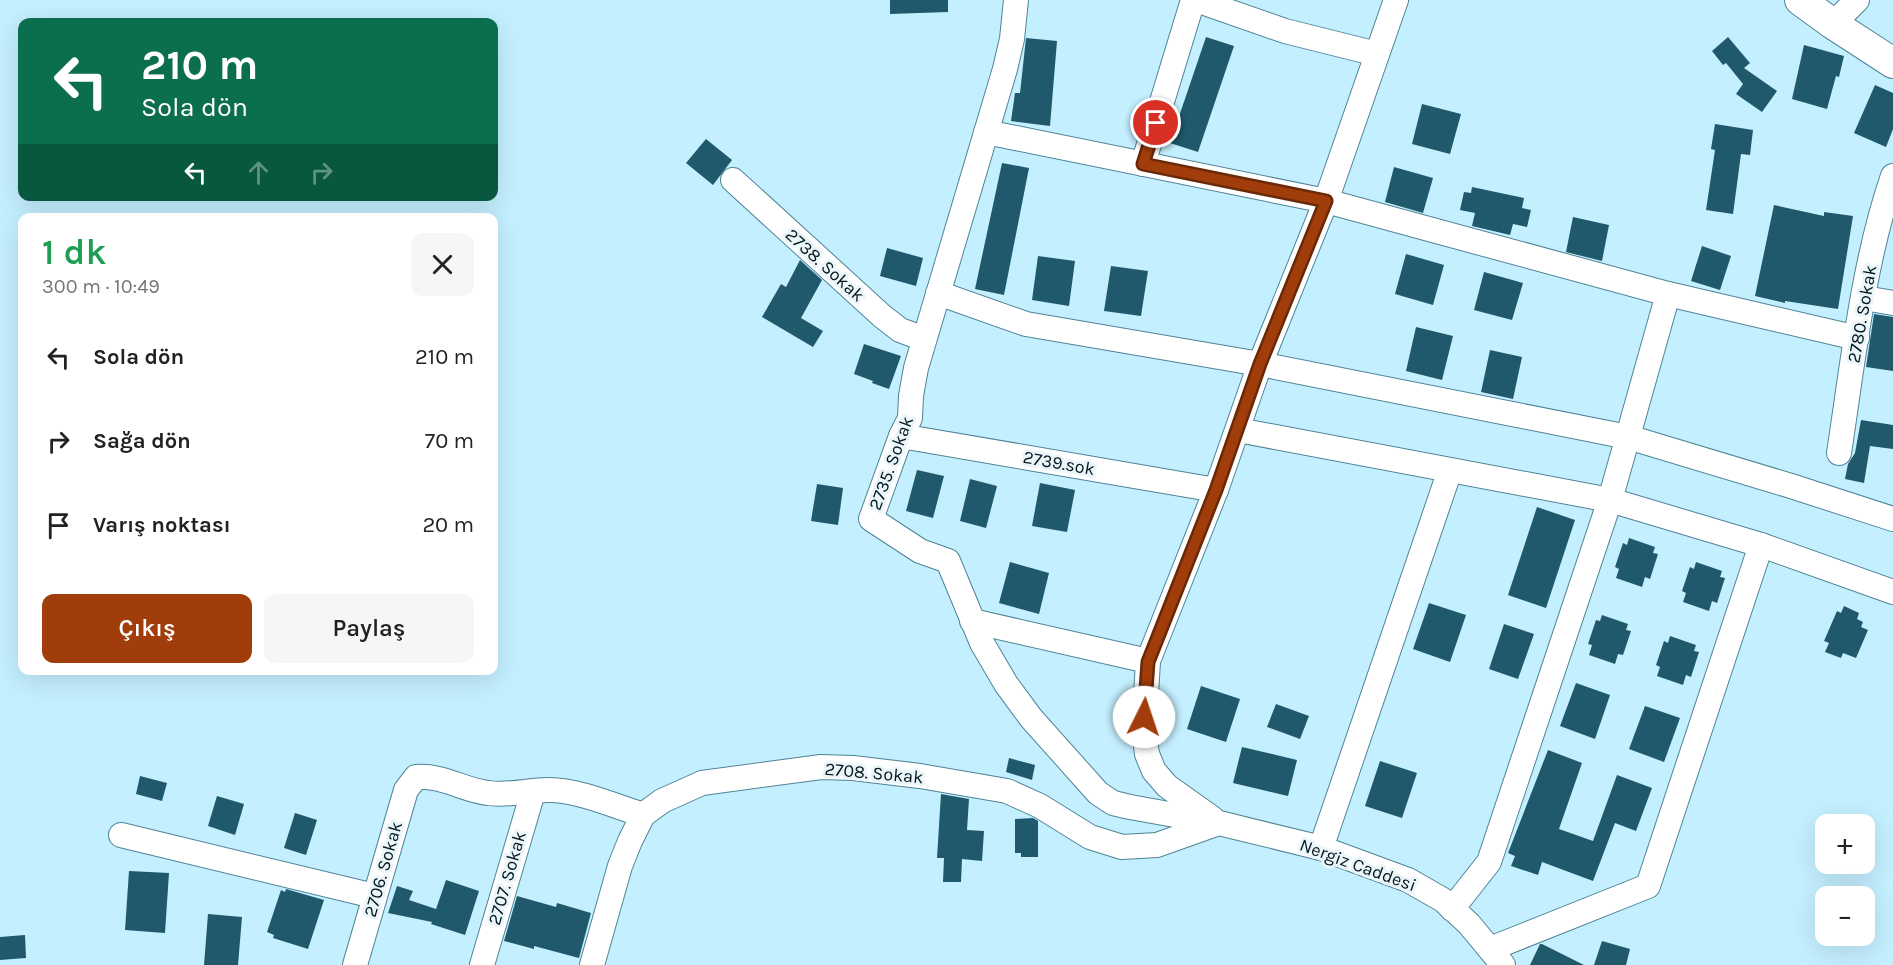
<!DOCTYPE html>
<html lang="tr">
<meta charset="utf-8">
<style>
body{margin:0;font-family:Karla,sans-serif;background:#f6f6f6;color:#222;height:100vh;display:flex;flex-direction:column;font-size:22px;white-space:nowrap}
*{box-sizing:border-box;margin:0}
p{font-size:20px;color:#767676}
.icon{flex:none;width:33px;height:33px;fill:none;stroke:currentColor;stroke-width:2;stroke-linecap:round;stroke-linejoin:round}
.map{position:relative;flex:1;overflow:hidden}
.sheet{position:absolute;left:18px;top:213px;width:480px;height:462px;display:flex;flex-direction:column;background:#fff;border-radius:12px;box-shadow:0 6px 24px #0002}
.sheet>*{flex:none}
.hud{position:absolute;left:18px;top:18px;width:480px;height:183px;border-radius:12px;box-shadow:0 6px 24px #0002;background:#0b6e4f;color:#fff;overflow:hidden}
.controls{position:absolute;left:1815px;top:814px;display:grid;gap:12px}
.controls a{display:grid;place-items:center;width:60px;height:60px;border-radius:12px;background:#fff;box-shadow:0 6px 24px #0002;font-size:30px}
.pin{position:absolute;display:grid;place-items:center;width:51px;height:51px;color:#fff;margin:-26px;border:3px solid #fff;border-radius:50%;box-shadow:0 2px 6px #0007}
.me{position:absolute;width:66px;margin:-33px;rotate:4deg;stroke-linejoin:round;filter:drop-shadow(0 0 4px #0008)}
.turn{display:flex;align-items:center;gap:21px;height:126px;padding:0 24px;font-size:27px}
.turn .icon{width:78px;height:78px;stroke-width:2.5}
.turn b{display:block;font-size:42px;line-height:51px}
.lanes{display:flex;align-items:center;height:57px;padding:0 24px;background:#0003;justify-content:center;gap:30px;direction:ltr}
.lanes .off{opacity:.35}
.round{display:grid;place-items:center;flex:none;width:63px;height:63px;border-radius:12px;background:#f6f6f6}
.overview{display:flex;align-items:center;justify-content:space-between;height:102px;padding:0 24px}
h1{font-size:36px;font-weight:600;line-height:45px;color:#1e9e55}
.button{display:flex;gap:12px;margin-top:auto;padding:12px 24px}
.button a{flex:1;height:69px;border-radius:12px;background:#a13d0a;color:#fff;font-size:24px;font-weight:600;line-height:69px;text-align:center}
.button a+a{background:#f6f6f6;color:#222}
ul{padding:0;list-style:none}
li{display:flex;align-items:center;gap:18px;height:84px;padding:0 24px}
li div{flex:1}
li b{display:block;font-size:22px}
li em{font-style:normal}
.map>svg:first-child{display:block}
</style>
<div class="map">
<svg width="1893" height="965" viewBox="0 0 1893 965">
<rect width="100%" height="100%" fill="#c4efff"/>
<g fill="#1f596b">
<path d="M890,0H948V12L890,14Z"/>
<path d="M1206,37L1234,46L1198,152L1170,143Z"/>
<path d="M1728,37L1750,63L1744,68L1777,91L1762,112L1736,94L1743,84L1726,63L1723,65L1712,51Z"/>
<path d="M1026,38L1057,41L1050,126L1011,121L1015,93H1020Z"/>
<path d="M1804,45L1844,56L1839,77L1836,76L1827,109L1792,99Z"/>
<path d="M1875,85L1893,93V129L1886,147L1854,133Z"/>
<path d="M1422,104L1461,114L1450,154L1412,144Z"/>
<path d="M1715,124L1753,130L1750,155L1741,154L1733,214L1706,210L1715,150L1711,149Z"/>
<path d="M706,139L732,160L713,185L686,163Z"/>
<path d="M1002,163L1029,168L1004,295L975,289Z"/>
<path d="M1394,167L1433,178L1423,213L1385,202Z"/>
<path d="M1472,187L1524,198L1522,208L1531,210L1527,227L1513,224L1510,235L1472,226L1475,213L1460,210L1464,192L1471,193Z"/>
<path d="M1774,205L1824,216V212L1853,216L1838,309L1785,301V303L1755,296Z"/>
<path d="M1573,217L1609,225L1602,261L1566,252Z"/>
<path d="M1702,246L1731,256L1720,290L1691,281Z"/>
<path d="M887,248L923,258L916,286L880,276Z"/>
<path d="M1406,254L1444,265L1433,305L1395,294Z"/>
<path d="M1038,256L1075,261L1069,306L1032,300Z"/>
<path d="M800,260L822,280L801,318L823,331L813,347L762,317L781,284L786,287Z"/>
<path d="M1111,266L1148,271L1141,316L1104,311Z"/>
<path d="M1484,272L1523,283L1512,320L1474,310Z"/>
<path d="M1874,314L1893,317V371L1866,367Z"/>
<path d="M1416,327L1453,336L1442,380L1406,371Z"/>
<path d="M864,344L901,356L889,389L872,383L873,381L854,374Z"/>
<path d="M1490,350L1522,357L1513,399L1481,392Z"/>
<path d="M1861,420L1893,425V449L1870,446L1864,483L1845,479L1848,464L1855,453Z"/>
<path d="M917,470L944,476L933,518L906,511Z"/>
<path d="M970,479L997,486L986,528L960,521Z"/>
<path d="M1040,483L1075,490L1067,532L1032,526Z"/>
<path d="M817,484L843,488L838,525L811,521Z"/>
<path d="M1537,507L1575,520L1546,608L1508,595Z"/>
<path d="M1629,538L1655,547L1653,553L1658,554L1650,579L1645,577L1642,587L1616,578L1619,569L1615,567L1623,543L1627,545Z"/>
<path d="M1010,562L1049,573L1039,614L999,603Z"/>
<path d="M1696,562L1722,571L1720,577L1725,578L1717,603L1712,601L1709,611L1683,602L1686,593L1682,591L1690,567L1694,569Z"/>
<path d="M1429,603L1466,615L1450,662L1413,649Z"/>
<path d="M1844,606L1859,613L1857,619L1863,622L1861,627L1868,630L1856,658L1843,653L1841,658L1825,652L1829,643L1824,641L1837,611L1841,613Z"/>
<path d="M1602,615L1628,624L1626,630L1631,631L1623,655L1618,654L1615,664L1589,655L1592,645L1588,644L1596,620L1600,621Z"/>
<path d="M1504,624L1534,634L1518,679L1489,669Z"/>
<path d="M1670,636L1696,645L1694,651L1699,652L1691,677L1686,675L1683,685L1657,676L1660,667L1656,665L1664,641L1668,643Z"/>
<path d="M1576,683L1610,695L1595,739L1560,726Z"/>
<path d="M1201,686L1240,699L1226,742L1187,729Z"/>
<path d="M1276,704L1309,716L1300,739L1267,727Z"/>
<path d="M1645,706L1680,718L1664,762L1629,749Z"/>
<path d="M1242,747L1297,760L1288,796L1233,783Z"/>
<path d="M1548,750L1582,763L1559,829L1593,841L1617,775L1652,788L1636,831L1615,823L1593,881L1542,862L1538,875L1511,866L1515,856L1508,853Z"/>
<path d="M1009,758L1035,765L1032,780L1006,772Z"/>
<path d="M1380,761L1417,773L1402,818L1365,806Z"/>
<path d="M140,776L167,783L162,801L136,794Z"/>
<path d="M941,794L969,799L967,830L984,831L982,861L962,859L961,882H943L944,858H937Z"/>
<path d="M217,796L244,804L235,835L208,826Z"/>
<path d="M295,813L317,820L306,855L284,848Z"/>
<path d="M1033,818L1038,821V857H1021V853H1015V819Z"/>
<path d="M129,871L169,873L165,933L125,930Z"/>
<path d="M446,880L479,891L465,935L431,924L432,922L388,913L397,886L413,891L409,900L436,909Z"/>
<path d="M286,889L324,900L308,949L273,938L274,935L267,932L281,890L285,892Z"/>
<path d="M517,896L556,907L557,903L591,913L579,958L534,946V949L504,941Z"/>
<path d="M208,914L242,917L238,965H204Z"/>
<path d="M25,935L26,958L0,960V937Z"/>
<path d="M1602,941L1630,949L1626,965H1594Z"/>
<path d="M1540,944H1542L1584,965H1530Z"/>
</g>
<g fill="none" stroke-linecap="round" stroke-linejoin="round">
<g stroke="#4f8496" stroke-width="26">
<g id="minor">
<path d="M1016,0L1012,39L1005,69L916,368L911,396L910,418L901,436L871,519L920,551L948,561L982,643L1006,684L1031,718L1098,793L1113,803L1130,807L1219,823L1321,848L1408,880L1443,900L1469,924L1503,965"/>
<path d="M1196,0L1285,31L1377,54"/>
<path d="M1833,24L1857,0"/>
<path d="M986,132L1326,201L1668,294L1857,338"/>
<path d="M1143,164L1193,0"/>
<path d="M733,180L882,316L900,330L924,339"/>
<path d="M938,293L1026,324L1260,364L1628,437L1791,486L1893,519"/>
<path d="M1864,298L1893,303"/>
<path d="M1238,430L1610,500L1761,545L1893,592"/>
<path d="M901,436L1216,490"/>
<path d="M1839,453C1853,362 1863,263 1893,176"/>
<path d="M972,621L1148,661"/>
<path d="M1212,818L1167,786L1154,771L1147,754L1144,730L1148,661L1216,490L1260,364L1326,201L1396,0"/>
<path d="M121,835L374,896"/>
<path d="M1321,848L1450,470"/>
<path d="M1452,909L1489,862L1610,500L1668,294"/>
<path d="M1490,949L1648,886L1761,545"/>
<path d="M355,965L406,790L416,777C443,775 463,790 488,793C509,796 529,790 549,790C578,790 615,806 643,815"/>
<path d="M482,965L533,792"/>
<path d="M592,965L620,866L630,841L643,815L662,801L702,783L821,767L853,768L920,776L1007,791L1040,806L1090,837L1122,847L1157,845L1216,824"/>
</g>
</g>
<g stroke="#4f8496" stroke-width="32">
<path id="major" d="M1800,0L1833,24L1893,63"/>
</g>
<use href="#minor" stroke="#fff" stroke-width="24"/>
<use href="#major" stroke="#fff" stroke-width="30"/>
</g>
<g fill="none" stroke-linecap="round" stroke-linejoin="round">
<g stroke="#692806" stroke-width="15">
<path id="route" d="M1144,717L1148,662L1216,490L1260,364L1326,201L1143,164L1156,123"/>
</g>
<use href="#route" stroke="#a13d0a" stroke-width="10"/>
</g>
<g text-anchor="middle" stroke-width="6" stroke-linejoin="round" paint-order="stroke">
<g font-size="18" fill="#031920" stroke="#ecf6fa">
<text transform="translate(825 265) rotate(42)" y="6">2738. Sokak</text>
<text transform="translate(1862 314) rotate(-80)" y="6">2780. Sokak</text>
<text transform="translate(891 463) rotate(-70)" y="6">2735. Sokak</text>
<text transform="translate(1059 463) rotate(10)" y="6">2739.sok</text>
<text transform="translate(874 773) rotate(5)" y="6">2708. Sokak</text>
<text transform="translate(1358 865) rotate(20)" y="6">Nergiz Caddesi</text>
<text transform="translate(383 869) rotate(-74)" y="6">2706. Sokak</text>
<text transform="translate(507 878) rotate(-74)" y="6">2707. Sokak</text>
</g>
</g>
</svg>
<div class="controls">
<a>+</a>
<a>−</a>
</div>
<div class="pin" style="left:1156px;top:123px;background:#d93025"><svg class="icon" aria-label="arrive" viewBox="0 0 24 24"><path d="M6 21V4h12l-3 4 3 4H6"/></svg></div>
<svg class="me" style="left:1144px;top:717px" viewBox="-20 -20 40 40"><circle r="19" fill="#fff"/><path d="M0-13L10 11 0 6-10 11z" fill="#a13d0a"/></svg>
<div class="hud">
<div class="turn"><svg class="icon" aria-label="left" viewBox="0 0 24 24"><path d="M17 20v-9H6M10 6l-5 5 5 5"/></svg><div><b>210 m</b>Sola dön</div></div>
<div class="lanes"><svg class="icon" aria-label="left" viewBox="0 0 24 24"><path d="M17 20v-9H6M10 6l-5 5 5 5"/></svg><svg class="icon off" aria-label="ahead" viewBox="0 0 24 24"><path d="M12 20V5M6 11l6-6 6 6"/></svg><svg class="icon off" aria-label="right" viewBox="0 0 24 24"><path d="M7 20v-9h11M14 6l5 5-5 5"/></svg></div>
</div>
<section class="sheet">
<div class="overview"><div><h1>1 dk</h1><p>300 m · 10:49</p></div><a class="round"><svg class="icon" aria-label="close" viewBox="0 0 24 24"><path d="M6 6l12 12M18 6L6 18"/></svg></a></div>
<ul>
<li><svg class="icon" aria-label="left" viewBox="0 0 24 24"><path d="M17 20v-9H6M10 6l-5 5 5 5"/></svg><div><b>Sola dön</b></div><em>210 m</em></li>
<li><svg class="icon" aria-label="right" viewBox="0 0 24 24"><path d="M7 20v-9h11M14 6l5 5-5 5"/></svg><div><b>Sağa dön</b></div><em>70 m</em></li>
<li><svg class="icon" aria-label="arrive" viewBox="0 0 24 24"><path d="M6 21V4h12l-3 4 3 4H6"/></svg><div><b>Varış noktası</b></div><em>20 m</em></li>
</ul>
<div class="button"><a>Çıkış</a><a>Paylaş</a></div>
</section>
</div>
